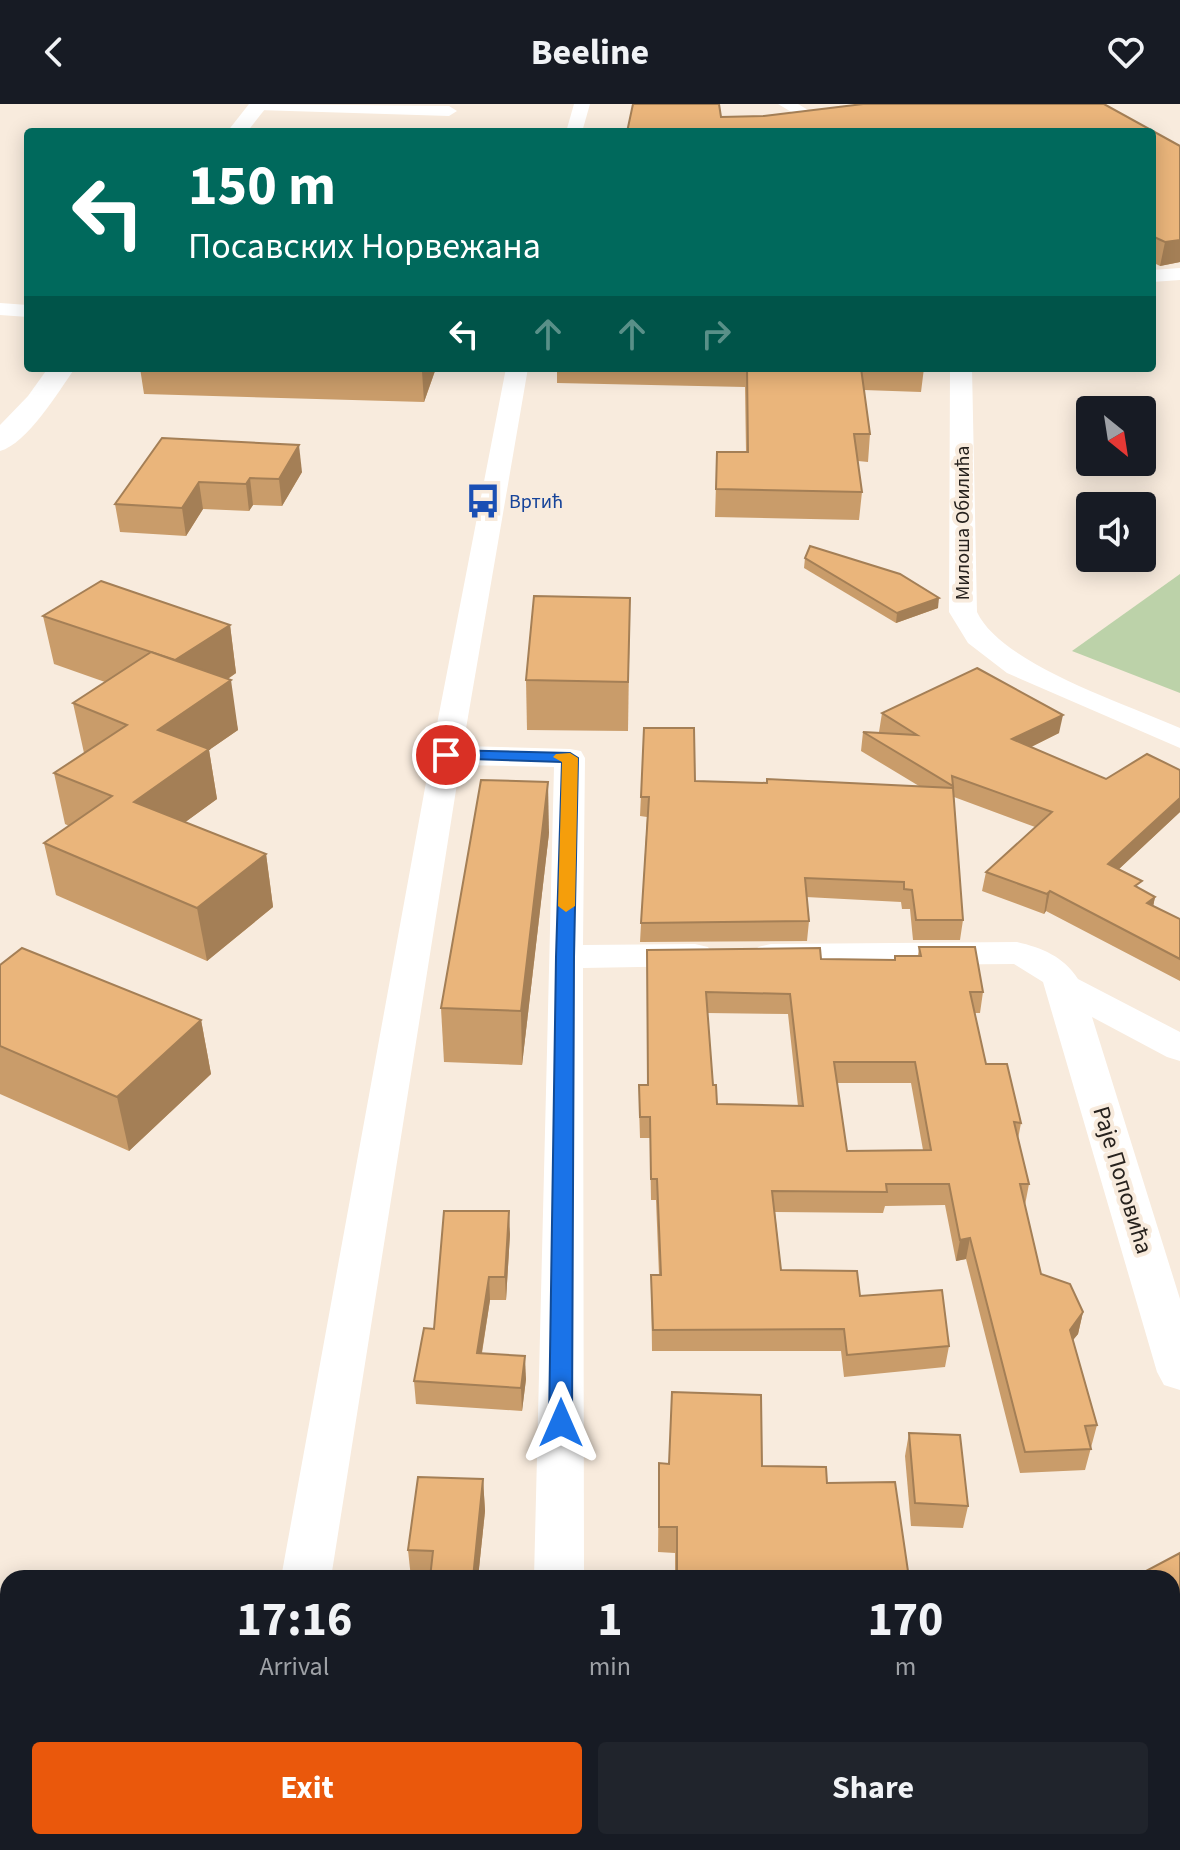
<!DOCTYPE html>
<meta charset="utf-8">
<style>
body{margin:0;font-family:"Source Sans 3",sans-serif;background:#20242c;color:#f1f3f6;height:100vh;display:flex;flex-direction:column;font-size:30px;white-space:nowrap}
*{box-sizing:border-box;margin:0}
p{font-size:26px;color:#9ea1a6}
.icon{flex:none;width:44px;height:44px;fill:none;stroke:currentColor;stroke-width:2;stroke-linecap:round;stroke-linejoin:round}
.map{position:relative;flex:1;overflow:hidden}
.drawer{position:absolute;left:0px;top:1466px;width:1180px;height:280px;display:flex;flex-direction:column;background:#171b24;border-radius:24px 24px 0 0;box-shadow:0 4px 20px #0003}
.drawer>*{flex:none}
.banner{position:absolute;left:24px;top:24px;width:1132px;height:244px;border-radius:8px;box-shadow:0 4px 20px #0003;background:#00695c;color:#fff;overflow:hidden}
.needle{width:52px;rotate:150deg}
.buttons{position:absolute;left:1076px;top:292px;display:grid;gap:16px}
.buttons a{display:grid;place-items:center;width:80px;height:80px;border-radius:8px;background:#171b24;box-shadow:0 4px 20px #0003;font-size:40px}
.pin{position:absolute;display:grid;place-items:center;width:68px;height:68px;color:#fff;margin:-34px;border:4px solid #fff;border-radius:50%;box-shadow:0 2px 8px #0007}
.me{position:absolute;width:88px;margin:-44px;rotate:0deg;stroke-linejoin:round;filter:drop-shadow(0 0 6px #0008)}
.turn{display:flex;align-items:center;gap:28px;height:168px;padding:0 32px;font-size:36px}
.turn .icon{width:104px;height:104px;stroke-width:2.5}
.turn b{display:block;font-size:56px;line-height:68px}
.lanes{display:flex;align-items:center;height:76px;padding:0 32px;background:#0003;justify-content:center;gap:40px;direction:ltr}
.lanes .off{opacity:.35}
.eta{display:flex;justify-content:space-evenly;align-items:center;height:136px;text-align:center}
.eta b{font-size:48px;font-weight:700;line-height:56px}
.button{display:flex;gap:16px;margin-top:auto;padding:16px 32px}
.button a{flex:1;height:92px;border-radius:8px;background:#ea580c;color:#fff;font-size:32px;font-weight:700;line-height:92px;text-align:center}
.button a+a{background:#20242c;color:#f1f3f6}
header{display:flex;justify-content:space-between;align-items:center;height:104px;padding:0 32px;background:#171b24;font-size:36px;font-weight:700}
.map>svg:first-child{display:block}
</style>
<header><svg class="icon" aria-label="back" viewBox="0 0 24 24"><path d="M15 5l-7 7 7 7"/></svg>Beeline<svg class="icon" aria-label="heart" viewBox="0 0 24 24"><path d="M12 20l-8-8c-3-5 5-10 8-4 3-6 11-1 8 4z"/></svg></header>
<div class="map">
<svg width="1180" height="1746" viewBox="0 0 1180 1746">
<rect width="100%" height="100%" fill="#f8ebdd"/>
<path fill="#bcd2a9" d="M1180,470V589L1072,547Z"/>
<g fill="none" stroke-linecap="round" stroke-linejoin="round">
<g fill="#fff" fill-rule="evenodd">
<path d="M251,0L449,2L457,7L449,12L258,6Z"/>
<path d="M574,0H590L582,28H566Z"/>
<path d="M778,0H798L845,28H825Z"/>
<path d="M1180,164V176L1152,178V166Z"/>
<path d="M0,199L28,201V213L0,211Z"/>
<path d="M506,264H528L463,642L570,645L581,647L585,654L583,841L695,840L708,843L713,851L708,859L695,862L583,864L584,1474H534L554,663L460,661L331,1474H281L431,651Z"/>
<path d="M950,264H972L977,508C1001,560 1127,600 1180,624V644L1007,569L968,539L949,508Z"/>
<path d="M1017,838C1042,844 1063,852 1078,875L1180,928V957L1167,953L1092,913L1180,1195V1286L1164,1281L1157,1268L1043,878L1014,860L771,862L758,859L753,851L758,843L771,840Z"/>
<path d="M234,1738H290L289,1746H233Z"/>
<rect x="533" y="1738" width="56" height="8"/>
</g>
<g fill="#fff" fill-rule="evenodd">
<path d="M249,0H269L247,28H227Z"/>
<path d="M48,264H75C59,287 27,340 0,347V321L28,292Z"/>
</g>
</g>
<g fill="#c99c6a" fill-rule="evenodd">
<path d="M633,0H719L721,13L764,12L863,0H1104L1180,42V158L1160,162L1152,158V28H627Z"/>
<path d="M140,264H436L424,298L144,290Z"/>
<path d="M557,264H924L921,288L864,286L870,330L868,358L858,357L862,388L859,416L715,413L717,348H746L745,283L557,279Z"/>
<path d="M162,334L302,368L282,402L253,401L249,407L203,405L186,432L120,428L115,400Z"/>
<path d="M805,454L938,504L896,519L804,464Z"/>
<path d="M630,494L628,627L527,626L526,576Z"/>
<path d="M43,512L230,521L236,569L228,575L238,626L209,646L217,695L185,718L266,750L273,803L207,857L56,791L44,739L69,722L65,720L54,669L84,649L73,599L105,578L54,560Z"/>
<path d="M882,609L1059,629L1031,643L1106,675L1180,666V708L1119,765L1140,785L1155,793L1153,802L1180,815V877L1046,807L1044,810L982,787L986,768L1035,723L954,693L963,816L960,836H913L910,805H902L901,798L806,793L809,817L807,837L640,838L647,713L640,712L644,624L695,677L919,682L861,647L863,628L881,629L879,628Z"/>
<path d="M549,729L522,961L444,958L441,904Z"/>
<path d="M919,843L983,888L980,909H975L986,960L1021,1019L1018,1035L1029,1080L1025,1101L1041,1170L1083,1208L1078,1230L1073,1236L1097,1321L1085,1366L1020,1369L966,1155L956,1157L945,1101L885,1102L883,1109L775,1108L781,1166L860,1192L949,1242L945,1263L844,1273L841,1247H652L651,1171H659L656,1096H651L650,1034H640L639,1002V981H647V846L821,855L894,856L895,852H918ZM707,909L788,910L798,1002L717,1000L713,981ZM837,979H911L923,1046L847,1047Z"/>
<path d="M0,861L201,916L211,970L129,1047L0,990Z"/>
<path d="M510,1130L506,1196H490L482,1249L526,1275L522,1307L416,1300L414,1277L434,1225Z"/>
<path d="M909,1329L968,1402L963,1424L911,1422L905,1352Z"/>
<path d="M659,1359L762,1362L827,1379L909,1474H675V1449L658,1448Z"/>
<path d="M483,1375L485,1407L478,1474H411L408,1446Z"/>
</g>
<g fill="#a47f56">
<path d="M1180,136V158L1160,162L1165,138Z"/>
<path d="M423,264H436L424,298L422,267Z"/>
<path d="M299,341L302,368L282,402L279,375Z"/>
<path d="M250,374L253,401L249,407L246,380Z"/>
<path d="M199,378L203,405L186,432L182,404Z"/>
<path d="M939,494L938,504L896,519L897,509Z"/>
<path d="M230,521L236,569L183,605L175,556Z"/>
<path d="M231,576L238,626L209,646L217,695L143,749L134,698L158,626Z"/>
<path d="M1063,611L1059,629L1009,654L1012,635Z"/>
<path d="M548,678L549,729L522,961L521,907Z"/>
<path d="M1180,694V708L1104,779L1108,760Z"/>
<path d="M266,750L273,803L207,857L197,804Z"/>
<path d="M1050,787L1046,807L1044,810L1047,790Z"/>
<path d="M1155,793L1151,813L1147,799Z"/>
<path d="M201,916L211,970L129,1047L117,993Z"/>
<path d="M509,1107L510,1130L506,1196L505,1173Z"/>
<path d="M970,1134L966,1155L956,1157L960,1136Z"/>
<path d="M489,1173L490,1196L478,1272L477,1249Z"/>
<path d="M1083,1208L1078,1230L1064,1247L1070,1226Z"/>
<path d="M525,1252L526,1275L522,1307L521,1284Z"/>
<path d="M483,1375L485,1407L478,1474H473Z"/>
<path d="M1180,1529V1546L1172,1551V1533Z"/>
<path d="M465,1738H470L469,1746H465Z"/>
</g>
<g fill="#eab57b" stroke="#a47f56" stroke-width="2" fill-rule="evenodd">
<path d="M633,0H719L721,13L764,12L863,0H1104L1180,42V136L1165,138L1152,132V28H627Z"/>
<path d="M337,264H423L422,267Z"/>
<path d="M747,264H861L870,330H854L862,388L716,385L717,348H748Z"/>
<path d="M162,334L299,341L279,375L250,374L246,380L199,378L182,404L115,400Z"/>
<path d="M810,442L900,470L939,494L897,509L805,454Z"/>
<path d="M101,477L230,521L175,556L43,512Z"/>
<path d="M534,492L630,494L628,578L526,576Z"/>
<path d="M151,548L231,576L158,626L209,645L134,698L266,750L197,804L44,739L112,692L54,669L127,621L73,599Z"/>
<path d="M977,564L1063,611L1012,635L1106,675L1147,650L1180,666V694L1108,760L1142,777L1135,782L1155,793L1147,799L1180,815V855L1050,787L1047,790L986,768L1052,708L952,672L953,682L863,628L917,631L882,609Z"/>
<path d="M644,624H694L695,677L767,679V675L953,684L963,816H916L912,786L904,785V778L805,774L809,817L641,819L649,693H641Z"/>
<path d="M481,676L548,678L521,907L441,904Z"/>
<path d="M919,843H975L983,888H970L986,960H1007L1021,1019L1014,1018L1029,1080H1020L1041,1170L1070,1180L1083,1208L1070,1226L1097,1321L1085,1322L1091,1345L1025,1348L970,1134L960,1136L949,1080H886L887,1088L772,1087L781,1166L857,1167L860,1192L942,1186L949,1242L847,1251L844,1225L653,1226L651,1171H661L657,1075H651L650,1013H640L639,981H648L647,846L820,844L821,855L895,856V852H921ZM706,888L790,890L803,1002L717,1000L716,981H713ZM834,958H915L931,1046L847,1047Z"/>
<path d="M22,844L201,916L117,993L0,942V861Z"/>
<path d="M444,1107H509L505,1173H489L477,1249L525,1252L521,1284L414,1277L424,1224L434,1225Z"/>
<path d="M672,1288L761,1291L762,1362L826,1363L827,1379L895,1378L909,1474H677V1423H659V1359L669,1360Z"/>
<path d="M909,1329L960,1331L968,1402L915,1399Z"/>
<path d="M418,1373L483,1375L473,1474H430L433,1447L408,1446Z"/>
<path d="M1180,1449V1529L1172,1533V1474H1149L1144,1468Z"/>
<path d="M399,1738H465V1746H398Z"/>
<path d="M689,1738H857L858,1746H690Z"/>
</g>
<path fill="#1a73e8" stroke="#114b97" stroke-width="2" d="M446,646L570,649L578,654L574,853L572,1319L569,1326L561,1328L552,1326L549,1319L556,853L562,658L440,654V647Z"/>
<path fill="#f59e0b" d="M570,649L578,654L575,802L566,808L558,802L562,658L553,653L556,650Z"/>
<defs>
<g id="bus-bare" transform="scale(2.76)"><path d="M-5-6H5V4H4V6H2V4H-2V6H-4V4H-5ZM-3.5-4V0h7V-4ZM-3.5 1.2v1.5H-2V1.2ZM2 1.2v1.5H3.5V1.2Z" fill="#1a4fb4" stroke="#f8ebdd" stroke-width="2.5" paint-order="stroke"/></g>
</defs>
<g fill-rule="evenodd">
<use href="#bus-bare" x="483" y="397"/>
</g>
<g text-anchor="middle" stroke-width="8" stroke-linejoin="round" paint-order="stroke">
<g font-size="20" fill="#164399" stroke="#f8ebdd" text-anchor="start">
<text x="509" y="404">Вртић</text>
</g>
<g font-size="20" fill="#27221e" stroke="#f8ebdd">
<text transform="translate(962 419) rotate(-90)" y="7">Милоша Обилића</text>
</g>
<g font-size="24" fill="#27221e" stroke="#f8ebdd">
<text transform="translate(1123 1076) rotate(73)" y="8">Раје Поповића</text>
</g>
</g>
</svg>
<div class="buttons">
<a><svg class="needle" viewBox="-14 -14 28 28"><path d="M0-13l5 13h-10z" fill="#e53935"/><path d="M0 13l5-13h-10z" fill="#9ea1a6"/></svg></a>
<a><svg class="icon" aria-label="sound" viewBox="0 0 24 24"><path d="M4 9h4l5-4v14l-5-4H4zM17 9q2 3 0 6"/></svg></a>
</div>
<div class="pin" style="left:446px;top:651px;background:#d93025"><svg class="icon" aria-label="arrive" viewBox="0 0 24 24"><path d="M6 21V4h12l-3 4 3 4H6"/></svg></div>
<svg class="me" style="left:561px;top:1319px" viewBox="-20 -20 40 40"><path d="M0-17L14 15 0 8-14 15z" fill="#1a73e8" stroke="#fff" stroke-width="4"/></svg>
<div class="banner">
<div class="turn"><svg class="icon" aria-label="left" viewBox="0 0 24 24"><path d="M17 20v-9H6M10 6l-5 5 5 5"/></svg><div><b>150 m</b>Посавских Норвежана</div></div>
<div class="lanes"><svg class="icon" aria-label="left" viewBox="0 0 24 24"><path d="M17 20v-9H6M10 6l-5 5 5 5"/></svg><svg class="icon off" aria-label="ahead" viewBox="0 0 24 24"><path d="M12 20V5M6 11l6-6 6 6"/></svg><svg class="icon off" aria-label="ahead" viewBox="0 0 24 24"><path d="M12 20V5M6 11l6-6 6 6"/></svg><svg class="icon off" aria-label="right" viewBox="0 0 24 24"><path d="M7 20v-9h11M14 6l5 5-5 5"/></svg></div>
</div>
<section class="drawer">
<div class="eta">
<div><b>17:16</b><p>Arrival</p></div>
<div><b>1</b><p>min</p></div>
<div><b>170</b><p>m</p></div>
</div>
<div class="button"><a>Exit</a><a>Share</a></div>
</section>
</div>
